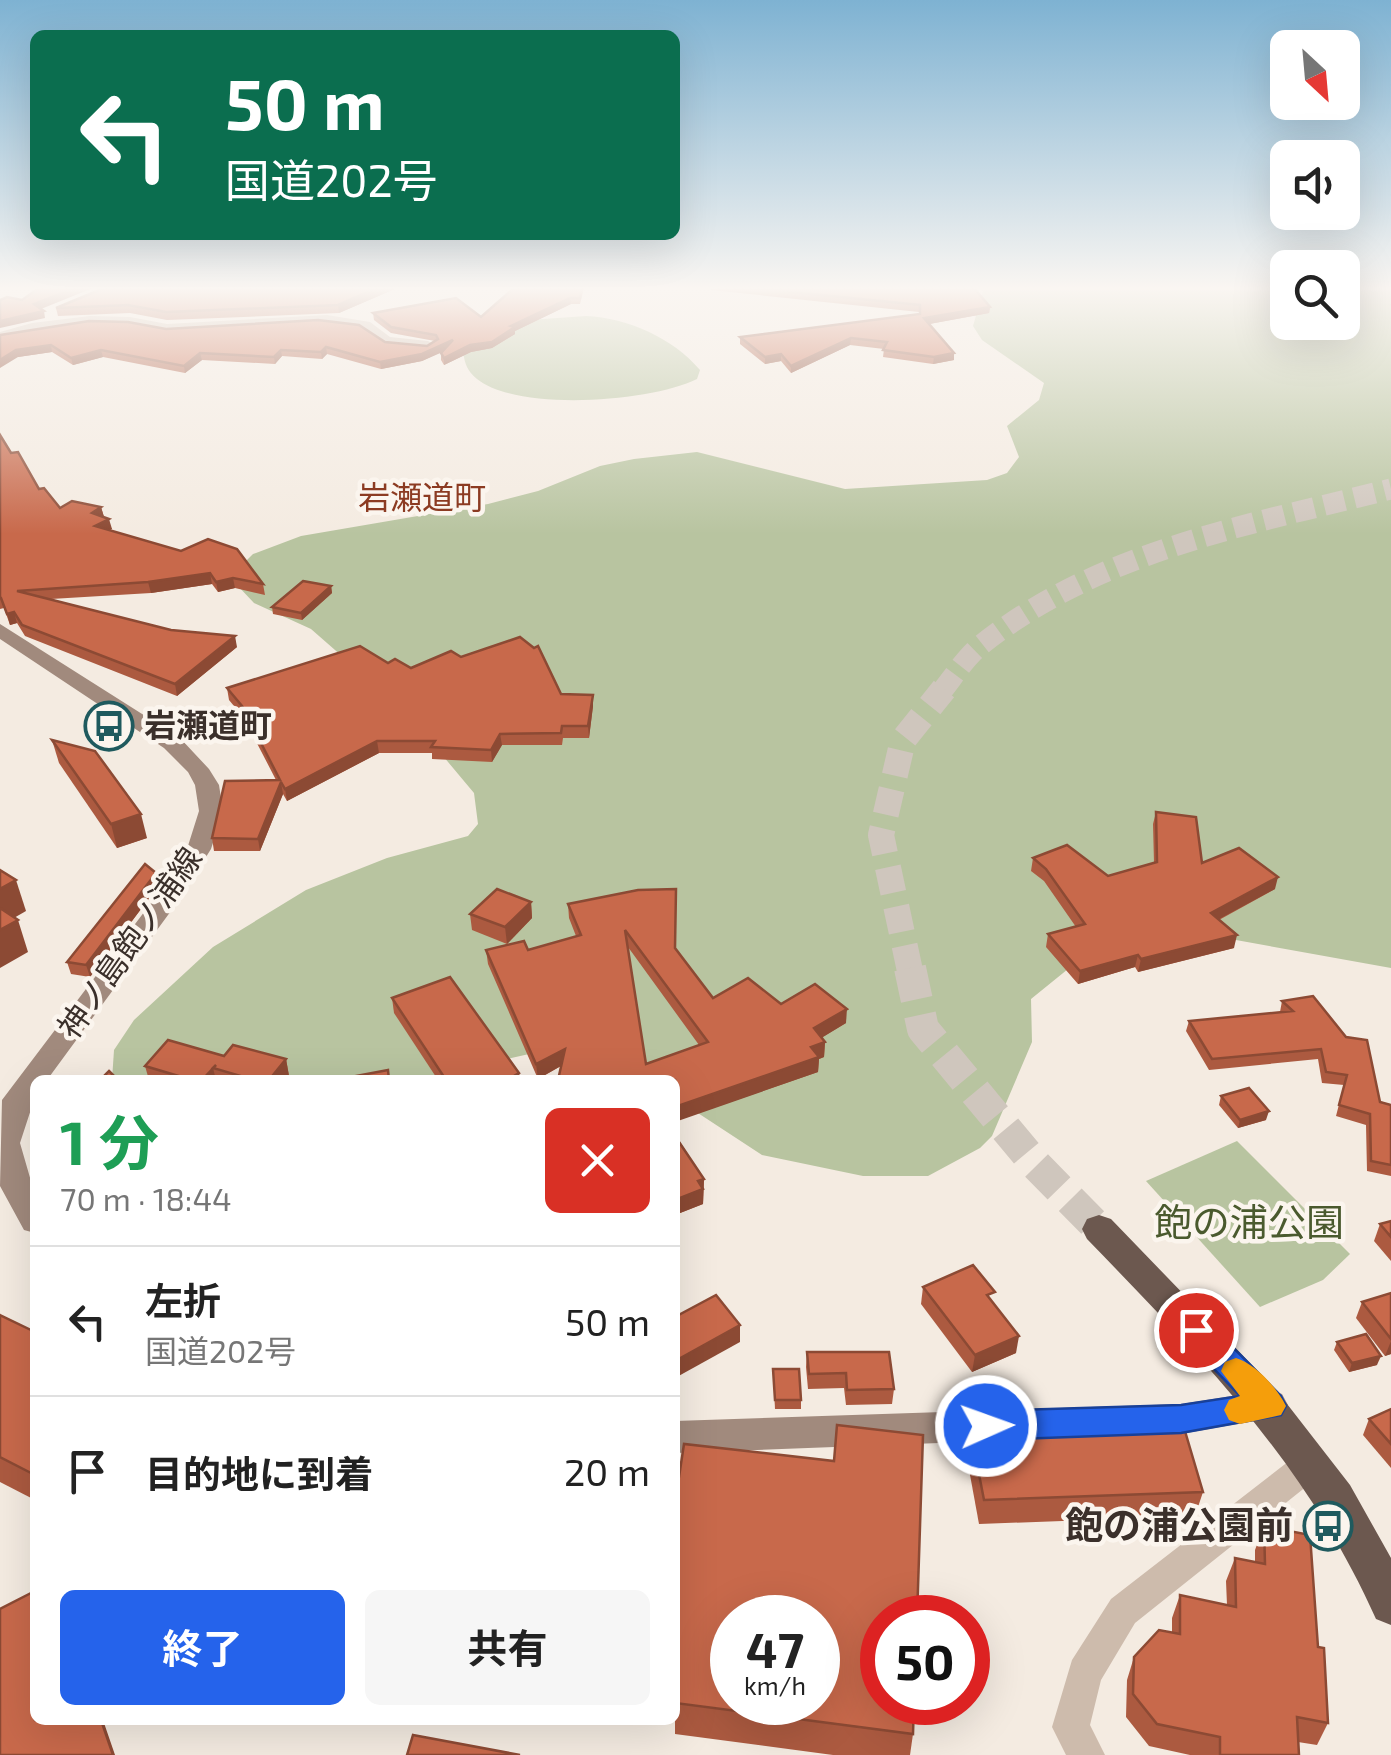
<!DOCTYPE html>
<html lang="ja">
<meta charset="utf-8">
<style>
body{margin:0;font-family:"Exo 2","Noto Sans JP",sans-serif;background:#f6f6f6;color:#222;height:100vh;display:flex;flex-direction:column;font-size:38px;white-space:nowrap}
*{box-sizing:border-box;margin:0}
p{font-size:32px;color:#767676}
.icon{flex:none;width:55px;height:55px;fill:none;stroke:currentColor;stroke-width:2;stroke-linecap:round;stroke-linejoin:round}
.map{position:relative;flex:1;overflow:hidden}
.details{position:absolute;left:30px;top:1075px;width:650px;height:650px;display:flex;flex-direction:column;background:#fff;border-radius:15px;box-shadow:0 10px 40px #0002}
.details>*{flex:none}
.guide{position:absolute;left:30px;top:30px;width:650px;height:210px;border-radius:15px;box-shadow:0 10px 40px #0002;background:#0b6e4f;color:#fff;overflow:hidden}
.needle{width:65px;rotate:154deg}
.tools{position:absolute;left:1270px;top:30px;display:grid;gap:20px}
.tools a{display:grid;place-items:center;width:90px;height:90px;border-radius:15px;background:#fff;box-shadow:0 10px 40px #0002;font-size:50px}
.speed{position:absolute;left:710px;top:1595px;display:flex;gap:20px;font-size:50px;font-weight:700;text-align:center}
.speed>*{display:grid;place-content:center;width:130px;height:130px;border-radius:50%;background:#fff;box-shadow:0 10px 40px #0002;line-height:1}
.speed small{font-size:25px;font-weight:400}
.speed .limit{border:15px solid #d22;background:#fff;color:#111}
.pin{position:absolute;display:grid;place-items:center;width:85px;height:85px;color:#fff;margin:-42px;border:5px solid #fff;border-radius:50%;box-shadow:0 2px 10px #0007}
.me{position:absolute;width:110px;margin:-55px;rotate:88deg;stroke-linejoin:round;filter:drop-shadow(0 0 8px #0008)}
.turn{display:flex;align-items:center;gap:35px;height:210px;padding:0 30px;font-size:45px}
.turn .icon{width:130px;height:130px;stroke-width:2.5}
.turn b{display:block;font-size:70px;line-height:85px}
.round{display:grid;place-items:center;flex:none;width:105px;height:105px;border-radius:15px;background:#f6f6f6}
.headline{display:flex;align-items:center;justify-content:space-between;height:170px;padding:0 30px}
h1{font-size:60px;font-weight:700;line-height:75px;color:#1e9e55}
.cta{display:flex;gap:20px;margin-top:auto;padding:20px 30px}
.cta a{flex:1;height:115px;border-radius:15px;background:#2563eb;color:#fff;font-size:40px;font-weight:700;line-height:115px;text-align:center}
.cta a+a{background:#f6f6f6;color:#222}
ul{padding:0;list-style:none}
li{display:flex;align-items:center;gap:30px;height:150px;padding:0 30px;border-top:2px solid #e0e0e0}
li div{flex:1}
li b{display:block;font-size:38px}
li em{font-style:normal}
.map>svg:first-child{display:block}
</style>
<div class="map">
<svg width="1391" height="1755" viewBox="0 0 1391 1755">
<rect width="100%" height="100%" fill="#f4ebe1"/>
<g fill="#b8c4a0">
<path d="M984,288H1287L1288,322H1342L1343,288H1391V968L1175,929L1089,952L1031,999L1032,1042L992,1136L980,1148L928,1176H863L762,1155L675,1098V1080L569,1045L498,1061L456,1080H112L114,1050L134,1020L213,947L306,890L387,858L468,836L478,824L474,793L407,713L311,629L254,603L237,585L236,571L253,554L301,536L488,504L538,491L600,466L634,459L697,452L845,489L987,480L1007,473L1019,457L1007,426L1039,400L1044,383L982,340L973,326Z"/>
<path d="M586,316C628,318 673,338 700,370L697,379C651,402 518,412 477,379C467,371 465,364 463,352L529,320Z"/>
<path d="M1237,1141L1350,1254L1323,1280L1260,1307L1146,1181Z"/>
</g>
<g fill="none" stroke-linecap="round" stroke-linejoin="round">
<path stroke="#cfc6bd" stroke-width="21" stroke-dasharray="21 10" stroke-linecap="butt" d="M942,691C954,676 966,657 981,645C1099,551 1248,525 1391,489"/>
<path stroke="#cfc6bd" stroke-width="26" stroke-dasharray="26 14" stroke-linecap="butt" d="M910,971L881,835L903,740L944,689"/>
<path stroke="#cfc6bd" stroke-width="32" stroke-dasharray="32 16" stroke-linecap="butt" d="M910,968L923,1029L1036,1165L1099,1229"/>
<g fill="#cdbbac" fill-rule="evenodd">
<path d="M327,315L370,322L390,337L428,341L435,345L428,349L386,345L361,328L327,323L167,332L130,325L90,324L33,331L0,340V332L32,323L90,316L130,317L167,324Z"/>
<path d="M1310,1449L1322,1454L1326,1464L1322,1474L1135,1623L1101,1680L1090,1725L1105,1755H1066L1052,1727L1072,1660L1111,1599L1298,1454Z"/>
</g>
<g fill="#a18a7d" fill-rule="evenodd">
<path d="M0,624L180,738L209,769L219,785L223,811L211,849L179,900L47,1080H35V1097L20,1143L35,1195V1233L24,1230L0,1186L2,1100L157,895L187,849L199,811L195,785L188,772L164,748L0,639Z"/>
<path d="M1270,1390L1282,1394L1288,1405L1282,1416L1181,1434L675,1453V1421L1181,1404Z"/>
</g>
<path fill="#6c584f" fill-rule="evenodd" d="M1099,1215L1111,1219L1277,1391L1350,1485L1391,1558V1625L1376,1619C1306,1463 1203,1359 1087,1239L1082,1229L1087,1219Z"/>
</g>
<g fill="#ac5a40" fill-rule="evenodd">
<path d="M104,288H397L339,313L167,320L130,313L58,316L56,308Z"/>
<path d="M584,288L580,304H571L515,331V334L492,348L471,352L444,365L441,360V352L422,361L381,369L327,354L322,359L282,356L275,364L202,360L185,373L103,357L73,365L52,352L18,357L0,335L166,329L385,342L427,346L435,341L391,333L374,320L373,313L481,317Z"/>
<path d="M711,288H974L990,307L989,313L929,324L954,360L933,364L883,357L884,349L850,345L791,373L781,361L765,364L740,344V337L920,314L919,312L711,290Z"/>
<path d="M0,435L11,453L39,489L60,508L101,507L104,517L112,529L109,530L263,584L265,595L235,588L218,592L212,584L151,593L51,599L237,647L177,696L25,636L17,623L10,625L4,608L0,609Z"/>
<path d="M331,586L332,593L302,620L273,614L272,607Z"/>
<path d="M461,657L561,694L593,695V706L589,738H563L562,745H502L492,762L432,759V753H379L287,801L283,794L260,851H214L212,838L276,780L244,718L229,700L227,688L388,663L411,668Z"/>
<path d="M52,740L147,838L117,848L59,763Z"/>
<path d="M1156,812L1202,863L1275,889L1219,920L1234,948L1138,972L1135,967L1078,984L1046,947L1048,934L1076,927L1044,881L1031,871L1033,858L1108,876L1154,863L1153,824Z"/>
<path d="M159,885L90,977L71,974L67,962Z"/>
<path d="M531,902L532,918L507,944L472,930L470,914Z"/>
<path d="M568,904L675,948L713,998L781,1004L846,1023L821,1038L825,1042L824,1057L819,1059L818,1072L675,1121L679,1128L680,1142L704,1179L703,1204L675,1215V1080L561,1066L538,1079L488,964L486,950H528L576,936L569,918ZM628,947L699,1045L646,1064Z"/>
<path d="M1313,996L1380,1102L1391,1105V1176L1367,1171L1366,1125L1336,1116L1344,1085L1322,1083L1318,1059L1209,1070L1186,1031L1189,1021L1280,1012L1282,1001Z"/>
<path d="M392,998L519,1073L520,1080H438L394,1013Z"/>
<path d="M224,1056L286,1059L289,1076L286,1080H149L145,1066Z"/>
<path d="M1221,1096L1266,1120L1238,1128L1219,1105Z"/>
<path d="M1391,1221V1261L1374,1241L1380,1224Z"/>
<path d="M923,1287L1016,1353L972,1372L921,1304Z"/>
<path d="M1391,1293V1354L1385,1356L1356,1318L1362,1302Z"/>
<path d="M0,1315L35,1332V1500L0,1482Z"/>
<path d="M1337,1342L1377,1365L1349,1372L1334,1350Z"/>
<path d="M807,1352L894,1389L892,1404L846,1405L844,1388L808,1389L806,1367Z"/>
<path d="M773,1369L801,1400V1409H775Z"/>
<path d="M1391,1409V1468L1363,1435L1369,1419Z"/>
<path d="M970,1428L1203,1492L1195,1516L979,1524L966,1453Z"/>
<path d="M675,1476L913,1734L910,1755H833L675,1734Z"/>
<path d="M1264,1526L1318,1647L1328,1723L1317,1745L1298,1742L1299,1755H1190L1149,1746L1126,1717L1127,1680L1134,1657L1172,1632V1618L1180,1595L1227,1605L1226,1581L1235,1558L1255,1562V1550Z"/>
</g>
<g fill="#8c4a34">
<path d="M75,288H93L36,311L34,304Z"/>
<path d="M377,288H397L339,313L338,305Z"/>
<path d="M570,298L571,304L515,331V334L492,348L471,352L444,365V358Z"/>
<path d="M990,307L989,313L924,325V318Z"/>
<path d="M44,311L45,318L0,328V321Z"/>
<path d="M851,338L850,345L791,373V366Z"/>
<path d="M453,340L454,347L422,361L381,369L380,362Z"/>
<path d="M51,345L52,352L18,357L0,368V360L16,350Z"/>
<path d="M326,347L327,354L322,359L321,352Z"/>
<path d="M101,350L103,357L73,365L71,358Z"/>
<path d="M281,350L282,356L275,364L274,357Z"/>
<path d="M200,353L202,360L185,373L184,366Z"/>
<path d="M954,353V360L933,364L934,357Z"/>
<path d="M781,354V361L765,364V357Z"/>
<path d="M101,507L104,517L92,513Z"/>
<path d="M109,519L112,529L98,536L95,526Z"/>
<path d="M210,573L212,584L151,593L148,582Z"/>
<path d="M233,578L235,588L218,592L216,582Z"/>
<path d="M331,586L332,593L302,620L301,613Z"/>
<path d="M14,612L17,623L10,625L7,614Z"/>
<path d="M235,636L237,647L177,696L175,684Z"/>
<path d="M593,695V706L589,738L588,726Z"/>
<path d="M500,734L502,745L492,762L491,750Z"/>
<path d="M377,741L379,753L287,801L285,789Z"/>
<path d="M281,782L283,794L260,851L258,839Z"/>
<path d="M141,814L147,838L117,848L111,824Z"/>
<path d="M156,873L159,885L90,977L86,965Z"/>
<path d="M1278,877L1275,889L1208,925L1211,913Z"/>
<path d="M16,880L26,911L0,926V889Z"/>
<path d="M531,902L532,918L507,944L505,927Z"/>
<path d="M18,920L28,952L0,968V930Z"/>
<path d="M1237,935L1234,948L1138,972L1141,959Z"/>
<path d="M1138,955L1135,967L1078,984L1080,971Z"/>
<path d="M847,1009L846,1023L813,1043L814,1028Z"/>
<path d="M825,1042L824,1057L819,1059L818,1072L675,1122V1107Z"/>
<path d="M565,1049L566,1063L538,1079L536,1064Z"/>
<path d="M286,1059L289,1076L286,1080H269Z"/>
<path d="M213,1068L216,1080H202Z"/>
<path d="M519,1073L520,1080H507Z"/>
<path d="M1269,1111L1266,1120L1238,1128L1240,1120Z"/>
<path d="M704,1179L703,1204L675,1215V1200L698,1181Z"/>
<path d="M679,1248V1263L675,1267V1252Z"/>
<path d="M740,1325V1342L675,1378V1361Z"/>
<path d="M1019,1336L1016,1353L972,1372L975,1355Z"/>
<path d="M1391,1341V1354L1385,1356Z"/>
<path d="M1381,1356L1377,1365L1349,1372L1352,1363Z"/>
<path d="M101,1720H103L115,1755H113Z"/>
</g>
<g fill="#c8694b" stroke="#8c4a34" stroke-width="2.5" fill-rule="evenodd">
<path d="M39,288H75L34,304L44,311L0,321V300L7,297L22,300Z"/>
<path d="M104,288H377L338,305L166,312L128,305L56,308Z"/>
<path d="M514,288H582L580,298H570L511,326L515,327L492,342L470,345L444,358L441,353L453,340L422,354L380,362L326,347L321,352L281,350L274,357L200,353L184,366L101,350L71,358L51,345L16,350L0,360V335L89,321L128,322L166,329L318,320L359,325L385,342L427,346L438,339L436,335L391,327L373,313L456,298L481,317Z"/>
<path d="M753,288H974L990,307L924,318L954,353L934,357L883,350L887,342L851,338L791,366L781,354L765,357L740,337L920,314V305Z"/>
<path d="M0,435L11,453L18,452L39,489L44,488L60,508L72,501L101,507L92,513L109,519L95,526L181,551L208,539L237,549L263,584L233,578L216,582L210,573L148,582L17,591L171,630L235,636L175,684L22,625L14,612L7,614L1,598H0Z"/>
<path d="M303,581L331,586L301,613L272,607Z"/>
<path d="M520,637L534,648L538,646L561,694L593,695L588,726H562L561,733L500,734L491,750L431,747L435,741H377L285,789L281,782L258,839L212,838L225,781L280,780L242,706L227,688L360,646L388,663L395,659L411,668L451,651L461,657Z"/>
<path d="M52,740L95,751L141,814L111,824Z"/>
<path d="M1156,812L1196,817L1202,863L1239,848L1278,877L1211,913L1237,935L1141,959L1138,955L1080,971L1048,934L1085,924L1046,869L1033,858L1067,845L1108,876L1157,862Z"/>
<path d="M145,864L156,873L86,965L67,962Z"/>
<path d="M0,870L16,880L0,889Z"/>
<path d="M497,889L531,902L505,927L470,914Z"/>
<path d="M676,889L675,948L713,998L748,978L781,1004L815,984L847,1009L814,1028L825,1042L811,1047L819,1057L675,1107V1080H558L565,1049L536,1064L486,950L524,941L528,950L581,935L568,904L638,890ZM625,930L708,1042L646,1064Z"/>
<path d="M0,908L18,920L0,930Z"/>
<path d="M450,977L519,1073L507,1080H446L392,998Z"/>
<path d="M1313,996L1346,1037L1367,1040L1380,1102L1391,1105V1165L1371,1161L1370,1114L1339,1105L1347,1075L1326,1072L1321,1049L1212,1059L1189,1021L1293,1011L1282,1001Z"/>
<path d="M168,1040L224,1056L233,1045L286,1059L269,1080H254L213,1068L216,1065L202,1080H192L145,1066Z"/>
<path d="M388,1070L389,1080H340V1079Z"/>
<path d="M109,1071L118,1080H100Z"/>
<path d="M1249,1088L1269,1111L1240,1120L1221,1096Z"/>
<path d="M675,1136L704,1179L698,1181L703,1189L675,1200Z"/>
<path d="M1391,1221V1237L1380,1224Z"/>
<path d="M973,1265L995,1292L987,1295L1019,1336L975,1355L923,1287Z"/>
<path d="M1391,1293V1339L1362,1302Z"/>
<path d="M716,1295L740,1325L675,1361V1317Z"/>
<path d="M0,1315L35,1332V1475L0,1457Z"/>
<path d="M1366,1334L1381,1356L1352,1363L1337,1342Z"/>
<path d="M807,1352H889L894,1389L847,1390L846,1373L809,1374Z"/>
<path d="M773,1369H799L801,1400H775Z"/>
<path d="M1391,1409V1444L1369,1419Z"/>
<path d="M1182,1421L1203,1492L984,1500L970,1428Z"/>
<path d="M837,1425L923,1435L917,1618H882V1702H914L913,1734L675,1703L678,1672L675,1671V1476L679,1477L684,1444L834,1461ZM732,1618H818V1702H732Z"/>
<path d="M1264,1526L1310,1535L1318,1647L1324,1648L1328,1723L1297,1717L1299,1755H1220V1737L1157,1724L1133,1694L1134,1657L1159,1630L1180,1634V1595L1236,1607L1235,1558L1265,1564Z"/>
<path d="M35,1591V1720H101L113,1755H0V1609Z"/>
<path d="M413,1735L520,1755H407Z"/>
</g>
<linearGradient id="sky" x2="0" y2="1"><stop stop-color="#7eb2d2"/><stop offset="0.54" stop-color="#faf6f2"/><stop offset="1" stop-color="#faf6f2" stop-opacity="0"/></linearGradient>
<rect width="1391" height="534" fill="url(#sky)"/>
<path fill="#2563eb" stroke="#184099" stroke-width="2.5" d="M1196,1317L1207,1321L1281,1396L1286,1406L1281,1415L1181,1433L986,1440L975,1435L970,1426L975,1416L986,1411L1181,1405L1240,1396L1185,1339L1181,1330L1185,1321Z"/>
<path fill="#f59e0b" d="M1236,1358C1255,1364 1277,1387 1286,1406L1281,1415L1240,1424L1229,1420L1224,1410L1229,1400L1240,1396L1221,1371L1225,1362Z"/>
<defs>
<g id="bus-ring" transform="scale(2.5)"><circle r="9.5" fill="#fbf5ee" stroke="#1f5a5e" stroke-width="1.5"/><path d="M-5-6H5V4H4V6H2V4H-2V6H-4V4H-5ZM-3.5-4V0h7V-4ZM-3.5 1.2v1.5H-2V1.2ZM2 1.2v1.5H3.5V1.2Z" fill="#1f5a5e"/></g>
</defs>
<g fill-rule="evenodd">
<use href="#bus-ring" x="109" y="726"/>
<use href="#bus-ring" x="1328" y="1526"/>
</g>
<g text-anchor="middle" stroke-width="9" stroke-linejoin="round" paint-order="stroke">
<g font-size="32" fill="#8c3b22" stroke="#fbf5ee">
<text x="422" y="509">岩瀬道町</text>
</g>
<g font-size="32" font-weight="bold" fill="#3b302b" stroke="#fbf5ee" text-anchor="start">
<text x="144" y="737">岩瀬道町</text>
</g>
<g font-size="32" fill="#3b302b" stroke="#fbf5ee">
<text transform="translate(130 943) rotate(-55)" y="11">神ノ島飽ノ浦線</text>
</g>
<g font-size="38" fill="#4a5a2e" stroke="#fbf5ee">
<text x="1249" y="1236">飽の浦公園</text>
</g>
<g font-size="38" font-weight="bold" fill="#3b302b" stroke="#fbf5ee" text-anchor="end">
<text x="1293" y="1539">飽の浦公園前</text>
</g>
</g>
</svg>
<div class="tools">
<a><svg class="needle" viewBox="-14 -14 28 28"><path d="M0-13l5 13h-10z" fill="#e53935"/><path d="M0 13l5-13h-10z" fill="#767676"/></svg></a>
<a><svg class="icon" aria-label="sound" viewBox="0 0 24 24"><path d="M4 9h4l5-4v14l-5-4H4zM17 9q2 3 0 6"/></svg></a>
<a><svg class="icon" aria-label="search" viewBox="0 0 24 24"><circle cx="10" cy="10" r="6"/><path d="M15 15l6 6"/></svg></a>
</div>
<div class="speed"><div>47<small>km/h</small></div><div class="limit">50</div></div>
<div class="pin" style="left:1196px;top:1330px;background:#d93025"><svg class="icon" aria-label="arrive" viewBox="0 0 24 24"><path d="M6 21V4h12l-3 4 3 4H6"/></svg></div>
<svg class="me" style="left:986px;top:1426px" viewBox="-20 -20 40 40"><circle r="17" fill="#2563eb" stroke="#fff" stroke-width="3"/><path d="M0-11L8 9 0 5-8 9z" fill="#fff"/></svg>
<div class="guide">
<div class="turn"><svg class="icon" aria-label="left" viewBox="0 0 24 24"><path d="M17 20v-9H6M10 6l-5 5 5 5"/></svg><div><b>50 m</b>国道202号</div></div>
</div>
<section class="details">
<div class="headline"><div><h1>1 分</h1><p>70 m · 18:44</p></div><a class="round" style="background:#d93025;color:#fff"><svg class="icon" aria-label="close" viewBox="0 0 24 24"><path d="M6 6l12 12M18 6L6 18"/></svg></a></div>
<ul>
<li><svg class="icon" aria-label="left" viewBox="0 0 24 24"><path d="M17 20v-9H6M10 6l-5 5 5 5"/></svg><div><b>左折</b><p>国道202号</p></div><em>50 m</em></li>
<li><svg class="icon" aria-label="arrive" viewBox="0 0 24 24"><path d="M6 21V4h12l-3 4 3 4H6"/></svg><div><b>目的地に到着</b></div><em>20 m</em></li>
</ul>
<div class="cta"><a>終了</a><a>共有</a></div>
</section>
</div>
